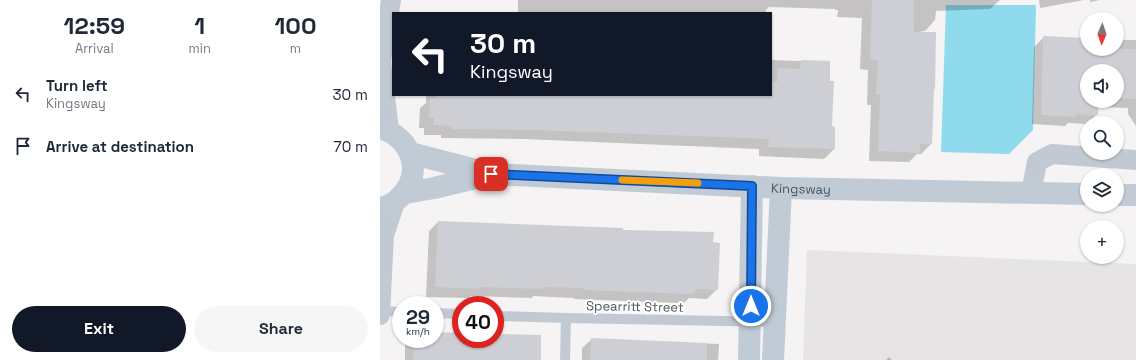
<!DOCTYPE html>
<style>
body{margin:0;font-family:"Space Grotesk",sans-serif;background:#f6f6f7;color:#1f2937;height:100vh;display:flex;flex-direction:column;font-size:15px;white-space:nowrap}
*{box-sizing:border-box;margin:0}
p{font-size:13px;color:#747a83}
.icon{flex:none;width:22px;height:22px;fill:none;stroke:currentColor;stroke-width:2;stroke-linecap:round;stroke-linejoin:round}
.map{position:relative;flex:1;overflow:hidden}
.details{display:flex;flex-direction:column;background:#fff;width:380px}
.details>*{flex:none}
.banner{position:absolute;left:12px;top:12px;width:380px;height:84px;border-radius:0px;box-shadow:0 1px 3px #0004;background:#111827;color:#fff;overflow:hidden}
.needle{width:26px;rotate:182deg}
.controls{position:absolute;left:700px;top:12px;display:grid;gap:8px}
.controls a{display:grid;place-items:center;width:44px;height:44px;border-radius:50%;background:#fff;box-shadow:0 1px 3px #0004;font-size:20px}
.speed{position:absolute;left:12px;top:296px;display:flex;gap:8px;font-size:20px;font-weight:700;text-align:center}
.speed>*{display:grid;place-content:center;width:52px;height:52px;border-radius:50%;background:#fff;box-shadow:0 1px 3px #0004;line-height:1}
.speed small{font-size:10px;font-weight:400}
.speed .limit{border:6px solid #d22;background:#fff;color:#111}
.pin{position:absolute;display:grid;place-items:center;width:34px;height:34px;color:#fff;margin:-17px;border-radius:8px;box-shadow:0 2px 6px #0006}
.me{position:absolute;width:44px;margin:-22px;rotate:0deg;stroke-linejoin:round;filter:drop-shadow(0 0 3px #0008)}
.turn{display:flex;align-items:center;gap:14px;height:84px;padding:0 12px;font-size:18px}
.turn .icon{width:52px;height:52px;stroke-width:2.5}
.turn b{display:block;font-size:28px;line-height:34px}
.eta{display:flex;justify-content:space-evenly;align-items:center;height:68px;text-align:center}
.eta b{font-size:24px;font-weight:700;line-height:28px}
.action{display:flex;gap:8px;margin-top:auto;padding:8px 12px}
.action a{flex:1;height:46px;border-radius:24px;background:#111827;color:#fff;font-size:16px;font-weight:700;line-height:46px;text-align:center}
.action a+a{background:#f6f6f7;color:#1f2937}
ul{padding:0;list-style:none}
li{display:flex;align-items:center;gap:12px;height:52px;padding:0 12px}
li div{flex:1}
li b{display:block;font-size:15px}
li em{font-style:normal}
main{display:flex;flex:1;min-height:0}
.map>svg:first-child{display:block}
</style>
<main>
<section class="details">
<div class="eta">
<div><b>12:59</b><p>Arrival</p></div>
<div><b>1</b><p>min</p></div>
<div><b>100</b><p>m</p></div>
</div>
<ul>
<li><svg class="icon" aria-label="left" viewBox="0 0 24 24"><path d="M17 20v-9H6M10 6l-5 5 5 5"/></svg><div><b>Turn left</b><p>Kingsway</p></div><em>30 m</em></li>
<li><svg class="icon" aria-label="arrive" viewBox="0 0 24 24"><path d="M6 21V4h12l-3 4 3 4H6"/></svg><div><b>Arrive at destination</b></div><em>70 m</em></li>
</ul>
<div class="action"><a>Exit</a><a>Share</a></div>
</section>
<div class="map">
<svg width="756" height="360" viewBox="0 0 756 360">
<rect width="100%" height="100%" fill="#f5f3f3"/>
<path fill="#e6e4e5" d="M427,250L756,264V360H423Z"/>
<path fill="#90daee" d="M566,5H656L653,130L629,154L561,152Z"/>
<g fill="#0003" fill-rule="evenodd">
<path d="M138,0H620L610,9L556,11L555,20L545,31L538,32L551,144L541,154H537L529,162L489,161L491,105H487L488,70L480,69L482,18L457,17L458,10H455V9L389,7L386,10V13H138Z"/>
<path d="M659,0H704L660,8Z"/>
<path d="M710,0H720L710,2Z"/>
<path d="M664,37L707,39V49H737V40H756V126L748,114V108L718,107L717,114L707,124L688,123L685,126L652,124L654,47ZM707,71H737V101H707Z"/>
<path d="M391,60L449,62L451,127L454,149L444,159L379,156V149L143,139L61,138V135H44V128H39L40,108L46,103V95H391Z"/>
<path d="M58,222L242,231L332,243L337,289L327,299L309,298L305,302L298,303L194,299V298L153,296L152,298L91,296L89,298L46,297L49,231Z"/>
<path d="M55,333L81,334V339H115V335L160,336L159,360H25V342L29,339H55Z"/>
<path d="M212,339L339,344L338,360H202V348Z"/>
<path d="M509,357L512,360H506Z"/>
</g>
<g fill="#cdcfd5">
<path d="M492,0H534V32H556L555,89H554L552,144H540V153L498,151L500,95H496L498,60H490Z"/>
<path d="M663,36L707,38V49H756V99L737,98V71H707V101H719L718,115L696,114V117L661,115Z"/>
<path d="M421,60L450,61V81H454L452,126L455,127V149L388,147L389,139L154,130L71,129V126L53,125L54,118H49L50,97L54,98V95H391V82H397L398,68L420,69Z"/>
<path d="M58,221L243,228V230L334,232L333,242L340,243L338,290L315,289V293L308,294L203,290V288L162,287V289L100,287V289L55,287Z"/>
<path d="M55,332L81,333V339H119V334L161,335V360H33L34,339H55Z"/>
<path d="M211,338L327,343V360H210Z"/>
</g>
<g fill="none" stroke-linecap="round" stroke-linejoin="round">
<g stroke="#c1cad2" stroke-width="10">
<path d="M0,311L21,312"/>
<path d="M55,313L81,314"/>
<path d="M115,316L186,318L394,322"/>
<path d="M185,360L186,318"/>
</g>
<g stroke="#c1cad2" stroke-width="20">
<path d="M1,63L9,130"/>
<path d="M0,65L11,0"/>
<path d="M651,193L657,162L672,154L756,160"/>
<path d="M0,315L4,235L15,202"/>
</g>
<g stroke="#c1cbd6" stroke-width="22">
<path d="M0,128C32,137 45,174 19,198C14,203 7,207 0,208"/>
<path id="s1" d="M30,153L111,174L401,188L707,194"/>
<path d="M25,193L54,188L108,175"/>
<path d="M737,195H756"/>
<path d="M369,360L372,186"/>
<path d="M393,360L401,188"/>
</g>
</g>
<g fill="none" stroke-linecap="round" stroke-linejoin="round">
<g stroke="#114b97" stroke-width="10">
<path id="route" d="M111,174L372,186L371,306"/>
</g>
<use href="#route" stroke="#1a73e8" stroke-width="7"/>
<path stroke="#f59e0b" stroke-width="7" d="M242,180L318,183"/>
</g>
<g text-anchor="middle" stroke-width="4" stroke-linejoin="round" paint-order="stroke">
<g font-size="13" fill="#4a5661" stroke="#fff">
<text dy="5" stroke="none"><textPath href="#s1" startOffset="394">Kingsway</textPath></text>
<text transform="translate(255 306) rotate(1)" y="5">Spearritt Street</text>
</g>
</g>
</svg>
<div class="controls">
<a><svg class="needle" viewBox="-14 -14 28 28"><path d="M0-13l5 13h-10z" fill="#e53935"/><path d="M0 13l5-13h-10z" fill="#747a83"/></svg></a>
<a><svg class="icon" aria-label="sound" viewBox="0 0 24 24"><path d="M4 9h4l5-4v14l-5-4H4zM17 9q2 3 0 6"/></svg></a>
<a><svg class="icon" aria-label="search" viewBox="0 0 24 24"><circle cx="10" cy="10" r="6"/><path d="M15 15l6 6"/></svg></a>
<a><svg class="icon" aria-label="layers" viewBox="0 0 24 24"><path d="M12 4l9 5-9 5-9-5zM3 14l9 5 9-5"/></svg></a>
<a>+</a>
</div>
<div class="speed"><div>29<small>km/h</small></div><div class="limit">40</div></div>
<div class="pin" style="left:111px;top:174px;background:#d93025"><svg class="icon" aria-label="arrive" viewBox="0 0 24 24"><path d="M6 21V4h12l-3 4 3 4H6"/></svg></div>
<svg class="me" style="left:371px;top:306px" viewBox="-20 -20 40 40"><circle r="17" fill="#1a73e8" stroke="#fff" stroke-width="3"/><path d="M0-11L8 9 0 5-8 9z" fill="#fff"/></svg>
<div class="banner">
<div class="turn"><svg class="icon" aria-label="left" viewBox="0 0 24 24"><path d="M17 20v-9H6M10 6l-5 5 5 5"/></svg><div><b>30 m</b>Kingsway</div></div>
</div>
</div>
</main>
